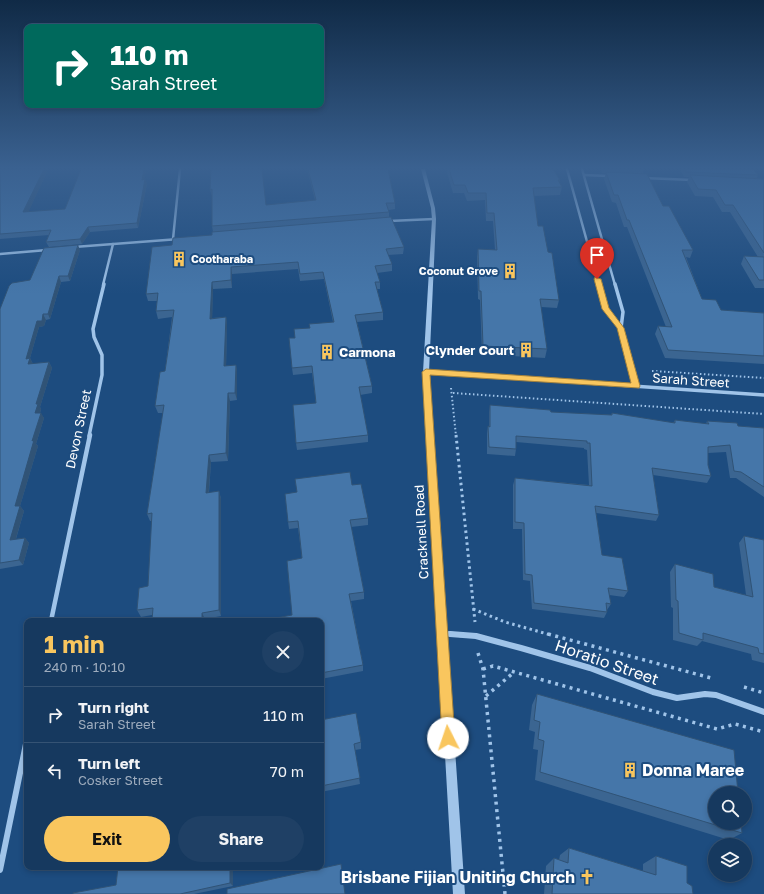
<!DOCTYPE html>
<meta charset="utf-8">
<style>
body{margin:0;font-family:"Golos Text",sans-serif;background:#1f4065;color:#f1f3f6;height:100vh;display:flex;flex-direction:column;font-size:15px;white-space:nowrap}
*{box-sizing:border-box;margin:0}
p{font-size:13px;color:#9eacbd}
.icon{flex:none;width:22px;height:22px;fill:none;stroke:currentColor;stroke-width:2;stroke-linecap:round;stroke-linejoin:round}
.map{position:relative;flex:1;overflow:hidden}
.side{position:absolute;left:24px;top:618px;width:300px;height:252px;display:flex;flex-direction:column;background:#16395f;border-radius:8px;box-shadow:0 2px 6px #0003,0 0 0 1px #355374}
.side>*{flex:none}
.top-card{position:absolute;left:24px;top:24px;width:300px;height:84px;border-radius:8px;box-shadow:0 2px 6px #0003,0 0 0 1px #355374;background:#00695c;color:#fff;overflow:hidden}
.controls{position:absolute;left:708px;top:786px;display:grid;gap:8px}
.controls a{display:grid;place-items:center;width:44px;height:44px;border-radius:50%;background:#16395f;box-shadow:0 2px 6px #0003,0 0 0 1px #355374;font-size:20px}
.pin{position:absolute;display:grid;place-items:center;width:34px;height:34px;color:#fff;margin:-41px -17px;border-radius:50% 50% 50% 0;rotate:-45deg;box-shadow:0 0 4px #0007}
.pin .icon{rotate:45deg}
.me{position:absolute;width:44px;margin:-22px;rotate:356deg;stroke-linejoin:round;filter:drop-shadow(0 0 3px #0008)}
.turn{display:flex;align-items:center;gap:14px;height:84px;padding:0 20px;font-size:18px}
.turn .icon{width:52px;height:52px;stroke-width:2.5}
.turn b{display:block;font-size:28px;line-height:34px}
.round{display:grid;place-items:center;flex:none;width:42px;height:42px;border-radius:21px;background:#1f4065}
.headline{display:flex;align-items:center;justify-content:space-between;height:68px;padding:0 20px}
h1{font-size:24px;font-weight:700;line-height:30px;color:#f9c65e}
.action{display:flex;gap:8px;margin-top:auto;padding:8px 20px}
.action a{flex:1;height:46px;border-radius:24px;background:#f9c65e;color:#111;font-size:16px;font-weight:700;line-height:46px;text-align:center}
.action a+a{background:#1f4065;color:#f1f3f6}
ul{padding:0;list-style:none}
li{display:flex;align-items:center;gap:12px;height:56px;padding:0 20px;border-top:1px solid #355374}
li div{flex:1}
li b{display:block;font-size:15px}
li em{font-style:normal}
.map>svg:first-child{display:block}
</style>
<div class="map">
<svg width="764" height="894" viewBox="0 0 764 894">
<rect width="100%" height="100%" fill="#1d4c7f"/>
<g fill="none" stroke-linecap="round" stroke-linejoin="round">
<g stroke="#a0c4e9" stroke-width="2" stroke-dasharray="1.5 2.5" stroke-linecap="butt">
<path d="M652,371L764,378"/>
<path d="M451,388L456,436"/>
<path d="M453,393L764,414"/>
</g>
<g stroke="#a0c4e9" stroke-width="3" stroke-dasharray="2.5 3.5" stroke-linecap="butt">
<path d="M456,435L475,622"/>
<path d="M473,609L505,622L551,635"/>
</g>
<g stroke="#a0c4e9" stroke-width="3.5" stroke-dasharray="3 4.5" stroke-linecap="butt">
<path d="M548,634L711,678"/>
<path d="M478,653L483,669L505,894"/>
<path d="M483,669L493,666L717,729L735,724L764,732"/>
<path d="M744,687L764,693"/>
<path d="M486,696L513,673"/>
</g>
<g stroke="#a0c4e9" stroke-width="2.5">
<path d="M567,169L599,285"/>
<path d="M582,169L615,285"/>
<path d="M584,175L609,176"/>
<path d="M644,178L693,180"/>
<path d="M389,221L434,219"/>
<path d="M173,239L180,169"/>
<path d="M74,247L179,239"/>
<path d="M0,254L47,250"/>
<path d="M103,285L113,244"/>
</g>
<g stroke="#a0c4e9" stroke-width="3.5">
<path d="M599,284L606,309L621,328L636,386"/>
<path d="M615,284L623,312L621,328"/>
<path d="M426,372L764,395"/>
<path d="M89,436L102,375V355L94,337L93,329L104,284"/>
</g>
<g stroke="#a0c4e9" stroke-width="4.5">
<path d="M51,621L90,435"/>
<path d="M443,633L461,635"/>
</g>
<g stroke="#a0c4e9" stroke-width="6">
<path d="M450,634L476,636L521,648L590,668L653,692L677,698L705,694L716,695L764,712"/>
<path d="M0,870L27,739"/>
</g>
<path fill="#a0c4e9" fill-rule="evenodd" d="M421,169H425L435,208L436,219L429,372L465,894H453L423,372L432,219L431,208Z"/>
</g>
<g fill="#3b6591">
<path d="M0,169H46L47,172L28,212L65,209L81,169H146L144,179H145L147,184L138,228L90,232L82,244L49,247L46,242L49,235L0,239Z"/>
<path d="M211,169L267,205L315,200L307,169H388L395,203V209L389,210V217L404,247L403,254L388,255L392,264V271L377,273L380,282V289H377L383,312V320L357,322L372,386V393L360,395L368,435V442L297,450L296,443L316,403L312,373L293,375L292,368L295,338L310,328L333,322L324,279L300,281L298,269L232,274V288L213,289L212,318L226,317L227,325L226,366L236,365L237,372V400L230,401L228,461L211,462L209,493L219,491L221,499V616L205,619V621H152V615L141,617L137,610L148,586L152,521H150L147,514L163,413H158L155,406L165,371L172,317L158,319L156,311L157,301H148L146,294L172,245L212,235L213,232L212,226V196L210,190Z"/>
<path d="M446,169H553L560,180L559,183L562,187L560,195L534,196L538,226L548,252L559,300L557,308L541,307L547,349L545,358L482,354L480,300L478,299L477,257L478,249L495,250L493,221H486L485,200L467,201L464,193H453Z"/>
<path d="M601,169H644L643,173L663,206L693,250L690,258L686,257L702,299L721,310L764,313V364L665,358L655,334L658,326L666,327L627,227H624L616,203L612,202L604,179L606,173H602Z"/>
<path d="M680,169H753L758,175L757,178L764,179V288H755L741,264L744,256L758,257L730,212H722L713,197L695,196L687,182L689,177H684Z"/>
<path d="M80,250L70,281L61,282L50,319L46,320L44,326L39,327L30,358L33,364L49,362L52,368L40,407L41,409L40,413L44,418L36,444L38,446L20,506L24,511L16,539L25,538L29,543L23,565L0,569V309L30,280Z"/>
<path d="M490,405L551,412L611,415L612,413L673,423L675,420L706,424L707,421L738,426L764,428V497L736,478H730L726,452L708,453V465L711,476L707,483L653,475L659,515L656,521L596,513L602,555L628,591L624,597L609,595L611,604L607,610V612L604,618L532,609L530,581L523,580L522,529H513V485L515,478L589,485L587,450L584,449V448L516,442V449L515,456L487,454V433L488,426H489V412Z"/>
<path d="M352,485L368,518V525L351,527L364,592V599L351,601L363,665V671L321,679V621L292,615L302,558L298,528L289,529L288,522L297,492Z"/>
<path d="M744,536L764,540V663L752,660L751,654L702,641L697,646L673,640V608L671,607L670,572L675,564L714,587L746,595L739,543Z"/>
<path d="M537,694L742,833L729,840L535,780L538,750L533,749L535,732L529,730L532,705Z"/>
<path d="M321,720L361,742V749L355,750L360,784L321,792Z"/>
<path d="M569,848L643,871V864L656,856L687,883L693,894H544L546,866L554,858L559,860L560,855Z"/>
<path d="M118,867H233V886L194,894H73L116,885Z"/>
</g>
<g fill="#305376">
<path d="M44,169H46L47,172L26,217L23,212Z"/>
<path d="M144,169H146L143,184L142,180Z"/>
<path d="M145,179L147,184L138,228L137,223Z"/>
<path d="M88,227L90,232L82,244L80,239Z"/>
<path d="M78,245L80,250L70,281L68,276Z"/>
<path d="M231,267L232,274V288L231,280Z"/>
<path d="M59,276L61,282L50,319L48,314Z"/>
<path d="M212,282L213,289L212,326L210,319Z"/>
<path d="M43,314L46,320L44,326L39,327L30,358L33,364L31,370L26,359L37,321Z"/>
<path d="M226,317L227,325L226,373L224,366Z"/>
<path d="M49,362L52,368L40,407L41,409L38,419L35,413L36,404Z"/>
<path d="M236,365L237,372V400L235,393Z"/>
<path d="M228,393L230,401L228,461L226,453Z"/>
<path d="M41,413L44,418L36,444L38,446L20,506L24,511L14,545L10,540L15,506L32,441Z"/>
<path d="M209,455L211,462L208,500L206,493Z"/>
<path d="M219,491L221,499V616L219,610Z"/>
<path d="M25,538L29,543L23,565L19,560Z"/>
<path d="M202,613L205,619V621H202Z"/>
<path d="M230,867H233V886L230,883Z"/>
</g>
<g fill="#4576a9" stroke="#305376">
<path d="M0,169H44L23,212L65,209L81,169H144L142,180L145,179L137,223L88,227L80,239L46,242L51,230L0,234Z"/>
<path d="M211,169H262L266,205L316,200L308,169H388L395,203H386L389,212L212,226V189L210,190Z"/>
<path d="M449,169H553L560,180H558L562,187L533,188L538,226H543L548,252L552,253L559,300L540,299L547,349L483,346L481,291H479L478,249L497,250L494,213H487L486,193H468L465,185H454Z"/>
<path d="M684,169H753L758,175L686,172Z"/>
<path d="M606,172L647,174L663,206H669L693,250H682L702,299L716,300L721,310L764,313V356L668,350L658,326L672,327L629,220H627L618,195H614Z"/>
<path d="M690,175L763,179H764V253L733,205H725L716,190L698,189Z"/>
<path d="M391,217L404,247L386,249L392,264L375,266L380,282H375L383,312L355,315L372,386L359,387L368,435L296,443L293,405L316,403L312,366L292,368L289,338H295L294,329L310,328L309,324L334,322L323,272L300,274L298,262L231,267V280L212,282L210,319L226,317L224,366L236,365L235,393H228L226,453L209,455L206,493L219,491V610L202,613V621H152L153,608L137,610L139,588L148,586L152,513L147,514L164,405L155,406L160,372L165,371L174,310L156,311L158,293L146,294L152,247L172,245L173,238L212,235V232Z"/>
<path d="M78,245L68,276H59L48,314H43L42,321H37L26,359L30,358L28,364L49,362L36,404H38L35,413H41L32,441L34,440L15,506H20L10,540L25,538L19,560L0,563V309L9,286L12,283L30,280L44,248Z"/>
<path d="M744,256L764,257V280H759Z"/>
<path d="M490,405L550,410L551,412L612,415V413L675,423V420L709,424L707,421L737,423L738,426L764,428V487L741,472L734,471L730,445L708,447V465L711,476L652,468L659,515L595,506L602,555L622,558L628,591L608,588L611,604L606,603L607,612L534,603L532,575L525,574L524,523L515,522V478L592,486L590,443H587V441L516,436V449L489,447L488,426L490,427Z"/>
<path d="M350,472L352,485L361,484L368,518L350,520L364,592L349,594L363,665L321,673V621H276V618L292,615L287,561L302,558L298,521L288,522L285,494L297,492L295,479Z"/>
<path d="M744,536L764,540V654L759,653L758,648L703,633V640L679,633L678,601L676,600L675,564L713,574L714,587L753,597Z"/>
<path d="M537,694L734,750L738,793H715V823H741L742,833L540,772L544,741L538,739L540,722L534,720Z"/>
<path d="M356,713L361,742L354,744L360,778L321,786V720Z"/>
<path d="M569,848L656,875V856L687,866V883L692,886L693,894H552L554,858L568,863Z"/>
<path d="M341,864L345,894H227V889Z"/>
<path d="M118,867H230V883L180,894H73V893L116,885Z"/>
</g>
<linearGradient id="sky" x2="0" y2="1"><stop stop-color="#102a46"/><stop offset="0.57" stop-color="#3a6190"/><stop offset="1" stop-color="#3a6190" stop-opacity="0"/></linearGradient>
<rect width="764" height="294" fill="url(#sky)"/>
<path fill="#f9c65e" stroke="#a2813d" d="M595,277L601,279L609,308L624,328L640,386L639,388L430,375L455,738L453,742L448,744L443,742L442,738L422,372L426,369L631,383L617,328L602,309L594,279Z"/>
<defs>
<g id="building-bare" transform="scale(1.2)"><path d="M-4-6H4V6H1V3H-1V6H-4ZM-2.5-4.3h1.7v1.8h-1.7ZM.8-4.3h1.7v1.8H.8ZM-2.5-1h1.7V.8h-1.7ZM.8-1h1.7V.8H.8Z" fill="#f9c65e" stroke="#1d4c7f" stroke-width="2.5" paint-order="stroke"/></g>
<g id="church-bare" transform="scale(1.2)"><path d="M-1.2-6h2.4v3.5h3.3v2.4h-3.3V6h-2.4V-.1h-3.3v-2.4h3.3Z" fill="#f9c65e" stroke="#1d4c7f" stroke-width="2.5" paint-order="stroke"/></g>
</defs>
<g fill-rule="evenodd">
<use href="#building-bare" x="179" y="259"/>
<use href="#building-bare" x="510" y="271"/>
<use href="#building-bare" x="526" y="350"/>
<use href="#building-bare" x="327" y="352"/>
<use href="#building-bare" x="630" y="770"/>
<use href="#church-bare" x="587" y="877"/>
</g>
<g text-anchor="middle" stroke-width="4" stroke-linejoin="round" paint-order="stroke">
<g font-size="11" font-weight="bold" fill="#fff" stroke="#1d4c7f" text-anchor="start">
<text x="191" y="263">Cootharaba</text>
<text x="498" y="275" text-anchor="end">Coconut Grove</text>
</g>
<g font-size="13" font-weight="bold" fill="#fff" stroke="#1d4c7f" text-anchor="end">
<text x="514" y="355">Clynder Court</text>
<text x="339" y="357" text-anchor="start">Carmona</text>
</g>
<g font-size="13" fill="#fff" stroke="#1d4c7f">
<text transform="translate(691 380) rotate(4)" y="5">Sarah Street</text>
<text transform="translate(78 429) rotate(-78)" y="5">Devon Street</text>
<text transform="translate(421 532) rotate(-93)" y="5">Cracknell Road</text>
</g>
<g font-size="16" fill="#fff" stroke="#1d4c7f">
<text transform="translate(607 662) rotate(19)" y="6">Horatio Street</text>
</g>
<g font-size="16" font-weight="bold" fill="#fff" stroke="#1d4c7f" text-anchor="start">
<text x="642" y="776">Donna Maree</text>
<text x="575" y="883" text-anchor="end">Brisbane Fijian Uniting Church</text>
</g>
</g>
</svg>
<div class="controls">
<a><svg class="icon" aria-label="search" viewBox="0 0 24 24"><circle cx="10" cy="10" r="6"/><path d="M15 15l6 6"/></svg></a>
<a><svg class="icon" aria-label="layers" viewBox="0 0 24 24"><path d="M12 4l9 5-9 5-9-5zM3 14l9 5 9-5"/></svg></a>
</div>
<div class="pin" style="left:597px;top:279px;background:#d93025"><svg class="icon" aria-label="arrive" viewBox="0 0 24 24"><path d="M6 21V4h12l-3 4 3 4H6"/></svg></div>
<svg class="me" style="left:448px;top:738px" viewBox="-20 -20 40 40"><circle r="19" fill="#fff"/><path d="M0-13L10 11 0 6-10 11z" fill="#f9c65e"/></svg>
<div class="top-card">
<div class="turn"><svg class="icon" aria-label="right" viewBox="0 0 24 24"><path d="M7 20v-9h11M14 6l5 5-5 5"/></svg><div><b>110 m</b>Sarah Street</div></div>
</div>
<section class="side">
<div class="headline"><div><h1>1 min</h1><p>240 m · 10:10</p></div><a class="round"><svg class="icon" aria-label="close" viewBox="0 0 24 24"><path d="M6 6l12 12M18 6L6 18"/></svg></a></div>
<ul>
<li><svg class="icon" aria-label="right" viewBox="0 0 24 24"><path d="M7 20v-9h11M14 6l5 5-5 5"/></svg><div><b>Turn right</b><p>Sarah Street</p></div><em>110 m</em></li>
<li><svg class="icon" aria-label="left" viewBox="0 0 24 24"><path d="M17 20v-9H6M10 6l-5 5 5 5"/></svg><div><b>Turn left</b><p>Cosker Street</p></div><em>70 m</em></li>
</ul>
<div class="action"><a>Exit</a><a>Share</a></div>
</section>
</div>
